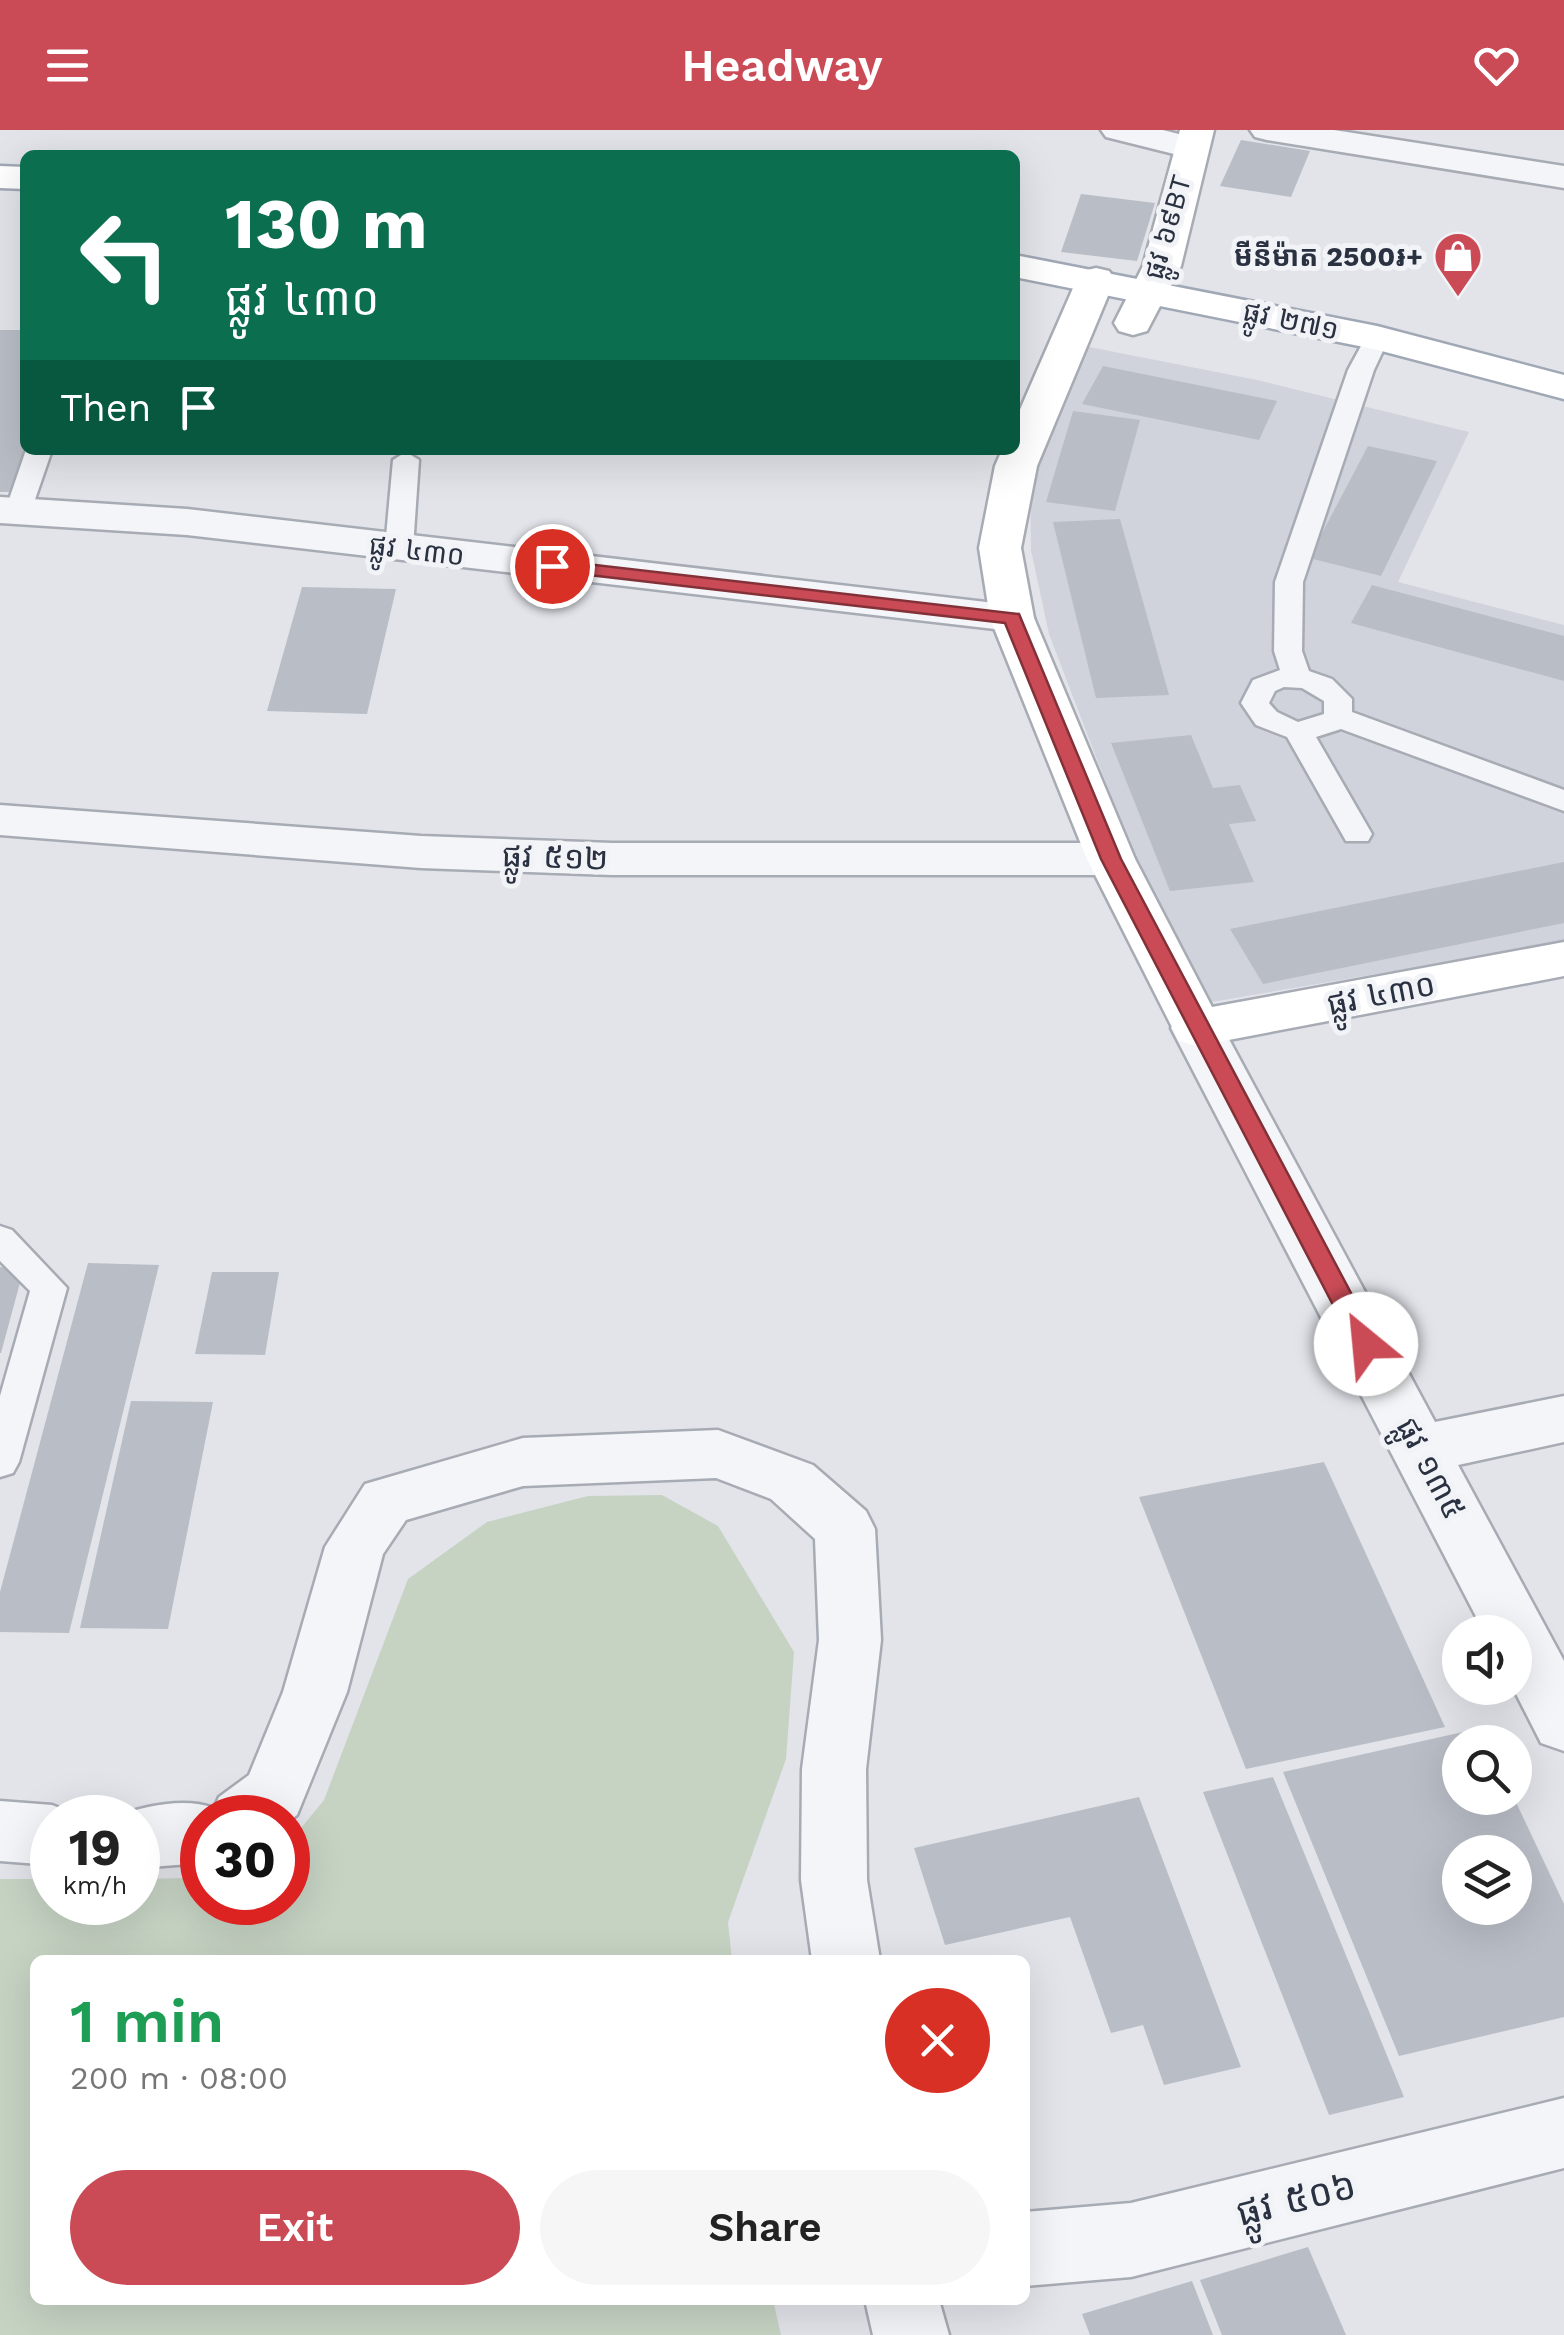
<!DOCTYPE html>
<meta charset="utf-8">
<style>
body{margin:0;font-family:"Work Sans","Noto Sans Khmer",sans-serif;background:#f6f6f6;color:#222;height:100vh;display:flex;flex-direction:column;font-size:38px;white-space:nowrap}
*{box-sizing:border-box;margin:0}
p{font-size:32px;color:#767676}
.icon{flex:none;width:55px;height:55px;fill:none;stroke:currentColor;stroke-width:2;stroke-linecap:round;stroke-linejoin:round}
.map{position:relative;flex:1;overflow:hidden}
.panel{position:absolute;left:30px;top:1825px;width:1000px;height:350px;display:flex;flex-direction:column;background:#fff;border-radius:15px;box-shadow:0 10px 40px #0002}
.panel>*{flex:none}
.top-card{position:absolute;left:20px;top:20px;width:1000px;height:305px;border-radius:15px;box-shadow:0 10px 40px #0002;background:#0b6e4f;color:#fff;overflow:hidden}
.buttons{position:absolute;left:1442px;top:1485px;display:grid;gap:20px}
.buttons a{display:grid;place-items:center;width:90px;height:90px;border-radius:50%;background:#fff;box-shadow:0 10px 40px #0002;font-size:50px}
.speed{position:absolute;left:30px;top:1665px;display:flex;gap:20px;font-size:50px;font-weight:700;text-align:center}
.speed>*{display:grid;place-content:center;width:130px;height:130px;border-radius:50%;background:#fff;box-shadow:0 10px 40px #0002;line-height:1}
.speed small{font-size:25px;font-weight:400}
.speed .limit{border:15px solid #d22;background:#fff;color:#111}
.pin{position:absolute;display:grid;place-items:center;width:85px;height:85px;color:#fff;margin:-42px;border:5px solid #fff;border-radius:50%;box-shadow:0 2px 10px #0007}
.me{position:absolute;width:110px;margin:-55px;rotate:332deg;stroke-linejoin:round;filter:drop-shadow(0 0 8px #0008)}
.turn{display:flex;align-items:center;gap:35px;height:210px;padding:0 40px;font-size:45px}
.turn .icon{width:130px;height:130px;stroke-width:2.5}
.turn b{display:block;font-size:70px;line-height:85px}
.then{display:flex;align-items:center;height:95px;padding:0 40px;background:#0003;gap:20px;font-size:38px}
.round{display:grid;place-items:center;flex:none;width:105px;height:105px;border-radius:52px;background:#f6f6f6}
.head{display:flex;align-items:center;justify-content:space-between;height:170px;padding:0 40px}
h1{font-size:60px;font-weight:600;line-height:75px;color:#1e9e55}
.cta{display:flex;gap:20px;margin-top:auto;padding:20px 40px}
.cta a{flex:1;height:115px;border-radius:60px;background:#ca4b56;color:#fff;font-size:40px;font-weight:600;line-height:115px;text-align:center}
.cta a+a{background:#f6f6f6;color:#222}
header{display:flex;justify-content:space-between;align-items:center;height:130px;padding:0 40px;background:#ca4b56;color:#fff;font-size:45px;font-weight:600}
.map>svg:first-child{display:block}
</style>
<header><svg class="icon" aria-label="menu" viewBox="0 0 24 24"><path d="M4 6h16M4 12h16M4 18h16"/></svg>Headway<svg class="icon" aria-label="heart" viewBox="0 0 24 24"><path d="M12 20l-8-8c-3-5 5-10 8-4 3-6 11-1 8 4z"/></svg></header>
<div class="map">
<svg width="1564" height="2205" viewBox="0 0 1564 2205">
<rect width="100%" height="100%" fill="#e2e4ea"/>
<path fill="#d0d3dc" d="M1084,216L1257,250L1469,302L1398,452L1564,495V812L1212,872L1130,716L1049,504L1031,420L1030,346Z"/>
<path fill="#c6d3c3" d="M662,1365L718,1396L794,1522L786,1629L728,1792L732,1830H35V2170H773L781,2205H0V1749H52V1772H138V1749L191,1748L202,1744V1772H288V1714L324,1670L408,1449L487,1392L588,1366Z"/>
<g fill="#b9bdc6" fill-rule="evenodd">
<path d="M1241,10L1310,21L1291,67L1220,56Z"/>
<path d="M1081,64L1155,73L1137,131L1061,122Z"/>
<path d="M0,200H25V321L11,362H0Z"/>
<path d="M1103,236L1277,271L1259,310L1082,274Z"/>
<path d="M1073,281L1140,290L1115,381L1046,372Z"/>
<path d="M1368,316L1437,331L1381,446L1309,428Z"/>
<path d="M1120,389L1169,565L1096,568L1053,392Z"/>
<path d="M1372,455L1564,506V551L1351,493Z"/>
<path d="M302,457L396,459L367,584L267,581Z"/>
<path d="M1191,605L1213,658L1240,655L1256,691L1229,694L1254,752L1170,761L1111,613Z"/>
<path d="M1564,732V793L1263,854L1230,799Z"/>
<path d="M88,1133L159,1135L69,1503L0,1502V1462Z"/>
<path d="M0,1137L24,1138L1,1223H0Z"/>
<path d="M212,1142H279L265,1225L195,1224Z"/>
<path d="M131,1271L213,1272L168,1499L80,1498Z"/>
<path d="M1324,1332L1445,1597L1246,1639L1139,1367Z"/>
<path d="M1481,1598L1488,1612H1460V1668H1514L1564,1774V1887L1399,1926L1283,1642ZM1460,1722H1515V1778H1460Z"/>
<path d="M1273,1647L1404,1967L1329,1985L1203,1662Z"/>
<path d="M1139,1667L1241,1937L1164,1955L1143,1895L1111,1903L1070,1787L945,1815L914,1718Z"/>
<path d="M1308,2117L1346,2205H1222L1200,2150Z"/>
<path d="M1192,2151L1213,2205H1090L1082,2184Z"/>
</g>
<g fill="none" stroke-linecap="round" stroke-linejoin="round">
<g stroke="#a7abb4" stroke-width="5">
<g id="lane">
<path d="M1377,201L1389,208L1374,240L1303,452L1302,521L1309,541L1332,549L1352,569V582L1564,660V681L1341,599L1316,607L1372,704L1368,711H1346L1287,607L1256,595L1241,573L1253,550L1280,540L1274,521L1275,452L1348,240L1368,203ZM1284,557L1302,558L1324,571V584L1298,592L1277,582L1269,573L1275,561Z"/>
<path d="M26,320H52L31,381L18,389L5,381Z"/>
<path d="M406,322L419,330L413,418L399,426L385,418L393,330Z"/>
<path d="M0,1096L12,1100L67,1158L19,1332L13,1343L0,1347V1266L30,1161L0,1131Z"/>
</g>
</g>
<g stroke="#a7abb4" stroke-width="5">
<g id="street">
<path d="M1101,0H1163L1202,10L1208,17L1202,24L1190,28L1106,7Z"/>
<path d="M1250,0H1334L1564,36V58L1267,10L1255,7Z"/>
<path d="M0,367L187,379L1012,475L1027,479L1034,488L1027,497L1012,501L187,405L0,393Z"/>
<path d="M0,675L421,706L612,713H1111L1128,718L1135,729L1128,740L1111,745H612L421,738L0,705Z"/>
<path d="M1197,880L1215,885L1223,898L1435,1292L1564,1266V1312L1458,1335L1564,1531V1621L1541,1613L1513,1558L1515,1502H1484L1171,898L1179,885Z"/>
<path d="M718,1300L813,1335L866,1381L875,1399L881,1510L866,1639L867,1750L880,1830H812L801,1750L802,1639L819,1510L815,1409L771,1369L716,1348L523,1356L406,1390L383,1424L347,1562L297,1685L288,1692V1688H202V1733L138,1738V1688L115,1687C143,1676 185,1667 214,1678L219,1667L249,1645L283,1562L325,1417L365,1354L523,1308Z"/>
<path d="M0,1671L52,1675L75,1684L77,1688H52V1735L0,1731Z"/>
<path d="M1564,1968V2038L1131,2147L1025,2156V2082L1131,2073Z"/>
<path d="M865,2170H939L949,2205H873Z"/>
</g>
</g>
<g stroke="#a7abb4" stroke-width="5">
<g id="secondary">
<path d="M1180,0H1214L1181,136L1147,201L1133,205L1119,201L1114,193L1143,136Z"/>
<path d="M1096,138L1109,141L1115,149L1037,336L1021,418L1034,488L1135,729L1212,877L1564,812V846L1197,916L1179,911L1087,729L990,488L979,418L995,336L1002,320H1015V291L1077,149L1083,141Z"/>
</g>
</g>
<g stroke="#a1a8b5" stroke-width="5">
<g id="primary">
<path d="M0,36L25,37V59L0,58Z"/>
<path d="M1015,125L1377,196L1564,245V269L1374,219L1015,147Z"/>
</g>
</g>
<use href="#lane" fill="#f4f5f8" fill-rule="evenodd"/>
<use href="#street" fill="#f4f5f8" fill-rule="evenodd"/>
<use href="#secondary" fill="#fff" fill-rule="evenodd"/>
<use href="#primary" fill="#fff" fill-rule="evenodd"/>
</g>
<path fill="#ca4b56" stroke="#833138" stroke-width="2.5" d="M552,430L1019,484L1121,729L1378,1214L1374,1221H1357L1101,729L1005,493L546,440L543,436Z"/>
<defs>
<g id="shop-pin" transform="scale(2.5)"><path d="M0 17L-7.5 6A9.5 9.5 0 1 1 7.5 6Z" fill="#ca4b56" stroke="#f1f3f7"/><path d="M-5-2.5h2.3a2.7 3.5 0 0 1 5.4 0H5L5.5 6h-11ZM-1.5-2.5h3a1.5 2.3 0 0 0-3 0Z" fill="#fff"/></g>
</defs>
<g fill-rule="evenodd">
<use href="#shop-pin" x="1458" y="126"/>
</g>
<g text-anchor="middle" stroke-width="10" stroke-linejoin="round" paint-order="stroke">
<g font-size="28" fill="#2a3141" stroke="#f1f3f7">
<text transform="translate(1167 97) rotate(-74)" y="10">ផ្លូវ ៦៩BT</text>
<text transform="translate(1291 190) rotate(12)" y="10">ផ្លូវ ២៧១</text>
<text transform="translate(417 420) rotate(7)" y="10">ផ្លូវ ៤៣០</text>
</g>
<g font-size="28" font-weight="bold" fill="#2a3141" stroke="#f1f3f7" text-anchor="end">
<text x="1423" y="136">មីនីម៉ាត 2500៛+</text>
</g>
<g font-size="32" fill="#2a3141" stroke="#f1f3f7">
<text transform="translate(555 727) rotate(2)" y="11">ផ្លូវ ៥១២</text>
<text transform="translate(1381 864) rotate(-11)" y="11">ផ្លូវ ៤៣០</text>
<text transform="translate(1431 1338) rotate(62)" y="11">ផ្លូវ ១៣៥</text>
</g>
<g font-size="38" fill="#2a3141" stroke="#f1f3f7">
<text transform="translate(1296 2069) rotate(-14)" y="13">ផ្លូវ ៥០៦</text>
</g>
</g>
</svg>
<div class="buttons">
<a><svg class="icon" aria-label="sound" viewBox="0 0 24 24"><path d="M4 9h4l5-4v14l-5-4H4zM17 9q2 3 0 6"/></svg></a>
<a><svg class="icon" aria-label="search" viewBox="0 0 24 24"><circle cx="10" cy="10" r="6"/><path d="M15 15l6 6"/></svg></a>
<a><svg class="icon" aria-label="layers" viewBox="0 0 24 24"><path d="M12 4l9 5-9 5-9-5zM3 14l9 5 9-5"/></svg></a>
</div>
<div class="speed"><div>19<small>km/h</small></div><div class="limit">30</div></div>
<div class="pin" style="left:552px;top:436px;background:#d93025"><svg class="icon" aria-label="arrive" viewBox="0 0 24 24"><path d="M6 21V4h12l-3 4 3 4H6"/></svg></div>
<svg class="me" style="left:1366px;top:1214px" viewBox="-20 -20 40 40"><circle r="19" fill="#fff"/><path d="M0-13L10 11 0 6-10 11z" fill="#ca4b56"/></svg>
<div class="top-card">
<div class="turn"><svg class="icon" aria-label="left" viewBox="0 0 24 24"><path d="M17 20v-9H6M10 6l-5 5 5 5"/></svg><div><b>130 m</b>ផ្លូវ ៤៣០</div></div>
<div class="then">Then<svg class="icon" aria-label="arrive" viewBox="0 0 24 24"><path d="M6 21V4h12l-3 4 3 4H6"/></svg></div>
</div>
<section class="panel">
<div class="head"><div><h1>1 min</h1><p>200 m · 08:00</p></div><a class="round" style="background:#d93025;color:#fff"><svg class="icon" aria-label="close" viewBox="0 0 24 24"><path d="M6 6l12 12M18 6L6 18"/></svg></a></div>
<div class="cta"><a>Exit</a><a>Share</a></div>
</section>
</div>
